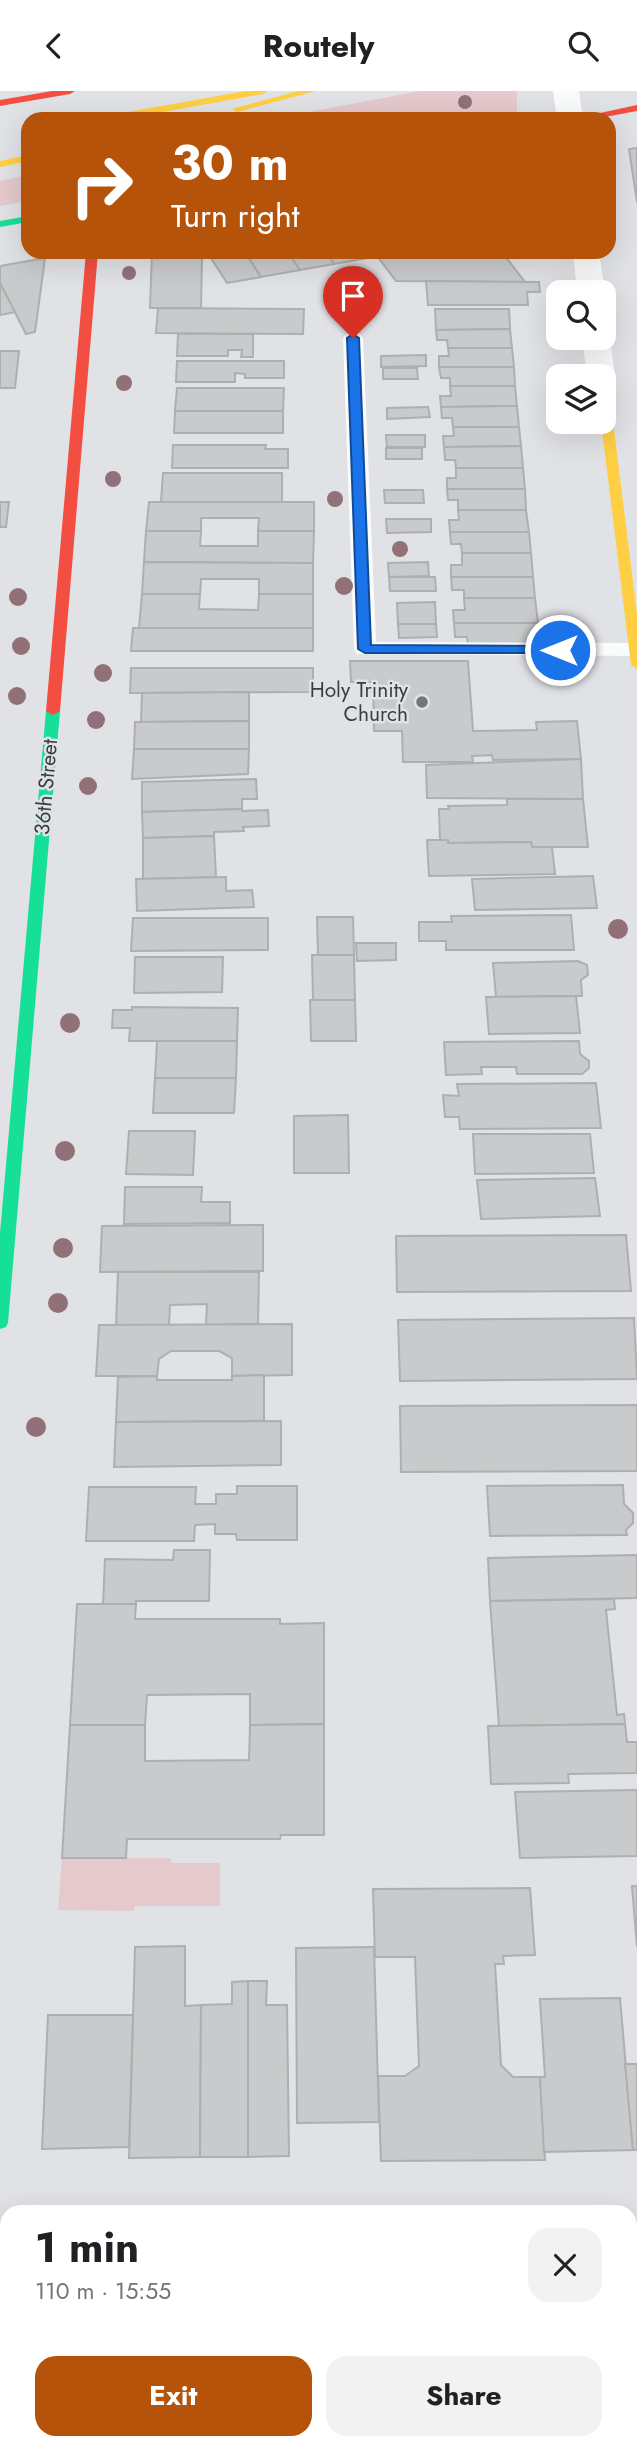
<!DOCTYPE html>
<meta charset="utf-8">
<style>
body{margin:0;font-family:Jost,sans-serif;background:#f2f2f2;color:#202124;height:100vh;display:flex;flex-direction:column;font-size:26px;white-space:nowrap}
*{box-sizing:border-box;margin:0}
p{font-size:23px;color:#757577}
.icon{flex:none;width:38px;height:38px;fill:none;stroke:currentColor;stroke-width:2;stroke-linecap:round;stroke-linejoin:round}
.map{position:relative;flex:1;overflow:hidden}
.side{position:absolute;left:0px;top:2114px;width:637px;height:245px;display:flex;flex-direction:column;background:#fff;border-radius:21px 21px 0 0;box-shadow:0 7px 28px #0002}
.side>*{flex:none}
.guide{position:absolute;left:21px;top:21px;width:595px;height:147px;border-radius:21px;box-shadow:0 7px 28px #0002;background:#b45309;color:#fff;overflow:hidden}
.tools{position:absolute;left:546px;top:189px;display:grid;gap:14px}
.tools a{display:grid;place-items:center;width:70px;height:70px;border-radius:14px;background:#fff;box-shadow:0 7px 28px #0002;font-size:35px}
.pin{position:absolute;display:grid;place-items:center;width:60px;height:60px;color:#fff;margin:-72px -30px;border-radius:50% 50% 50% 0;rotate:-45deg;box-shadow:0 0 7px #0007}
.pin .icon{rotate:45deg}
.me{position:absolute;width:77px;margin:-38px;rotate:270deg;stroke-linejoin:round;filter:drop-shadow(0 0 5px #0008)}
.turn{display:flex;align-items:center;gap:24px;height:147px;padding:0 35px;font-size:32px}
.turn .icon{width:91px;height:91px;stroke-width:2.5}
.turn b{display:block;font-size:49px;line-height:60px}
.round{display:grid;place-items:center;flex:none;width:74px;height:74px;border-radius:21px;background:#f2f2f2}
.summary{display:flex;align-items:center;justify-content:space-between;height:119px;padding:0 35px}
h1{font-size:42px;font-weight:700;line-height:52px}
.primary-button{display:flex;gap:14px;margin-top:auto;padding:14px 35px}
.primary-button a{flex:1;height:80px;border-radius:21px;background:#b45309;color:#fff;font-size:28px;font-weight:700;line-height:80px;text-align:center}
.primary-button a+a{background:#f2f2f2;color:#202124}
header{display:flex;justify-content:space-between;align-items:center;height:91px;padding:0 35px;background:#fff;font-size:32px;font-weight:700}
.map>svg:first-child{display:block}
</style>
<header><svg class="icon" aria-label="back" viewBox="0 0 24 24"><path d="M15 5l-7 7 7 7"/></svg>Routely<svg class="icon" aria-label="search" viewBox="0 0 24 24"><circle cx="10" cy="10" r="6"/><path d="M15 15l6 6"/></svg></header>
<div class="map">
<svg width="637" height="2359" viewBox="0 0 637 2359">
<rect width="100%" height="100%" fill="#e0e2e5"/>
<g fill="#e5c9cc">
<path d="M420,0H517V21L479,28H272Z"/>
<path d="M28,84V110L0,115V90Z"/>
<path d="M62,1767H171V1772H220V1815H135L134,1820L58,1819Z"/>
</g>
<g fill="#c8cacb" stroke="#adafb1" stroke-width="2">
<path d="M637,57V111L629,58Z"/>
<path d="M152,161H207L211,166L202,167L201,217H150Z"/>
<path d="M207,161H245L261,186L227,192Z"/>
<path d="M245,161H288L300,179L261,186Z"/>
<path d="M288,161H327L334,173L300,179Z"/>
<path d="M327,161H364L368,167L334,173Z"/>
<path d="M374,161H502L525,191L396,190Z"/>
<path d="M45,167L35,241L26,243L0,192V175Z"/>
<path d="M426,190L539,191L540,201H527L528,214H428Z"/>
<path d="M0,192L15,221L0,224Z"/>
<path d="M158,217L304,218L303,243L156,242Z"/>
<path d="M435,218H509L510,238L436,239Z"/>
<path d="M510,238L512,257H448L447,249H437L436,239Z"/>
<path d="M178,243H253V266H241L242,259H228V265H177Z"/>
<path d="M448,257H512L514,276H439V265H449Z"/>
<path d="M0,260H19L15,297H0Z"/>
<path d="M426,264V275L381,276V265Z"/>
<path d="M177,270H284V287H245V283L235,282V291H176Z"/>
<path d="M439,276H514L515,295H450V287H441Z"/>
<path d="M383,277H417L418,288H383Z"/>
<path d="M450,295H515L517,315L441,316L440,305H451Z"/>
<path d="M177,297H284L283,320H175Z"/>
<path d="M517,315L519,336H453L452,327H442L441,316Z"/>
<path d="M428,316L430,326L387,328V317Z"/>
<path d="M175,320H283V342H174Z"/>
<path d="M453,336H519L521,355L444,356L443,345H454Z"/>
<path d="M386,344H425V356H387Z"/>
<path d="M173,354H266L265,358H288V377H172Z"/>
<path d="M521,355L523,377H456L455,369H445L444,356Z"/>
<rect x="386" y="357" width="36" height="11"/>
<path d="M456,377H523L525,398H447V387H456Z"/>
<path d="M163,382H282V411H161Z"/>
<path d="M447,398H525L526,419H458V409H448Z"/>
<path d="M384,399H423L424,412H385Z"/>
<path d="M0,411H9L6,436H0Z"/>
<path d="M149,411H314V440H258L259,427H201V440H146Z"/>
<path d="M458,419H526L529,441H450L449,429H459Z"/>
<path d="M386,428H431V441L387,442Z"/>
<path d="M146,440H201L200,455H258V440H314L313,472L144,471Z"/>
<path d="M450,441H529L531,462H462L461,453H451Z"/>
<path d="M462,462H531L533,486H451V474H462Z"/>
<path d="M144,471L313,472V503H259V488H201L200,503H142Z"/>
<path d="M428,471L429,485L389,486L388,472Z"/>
<path d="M389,486H435L436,500H390Z"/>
<path d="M451,486H533L535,507H464V499H452Z"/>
<path d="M142,503H200L199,518L258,519L259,503H313V537H139Z"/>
<path d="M464,507H535L538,532H454L453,519H465Z"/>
<path d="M435,511L436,533H398L397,512Z"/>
<path d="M454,532H538L539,554H468L467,546H455Z"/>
<path d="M398,533H436L437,546L399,547Z"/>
<path d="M133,537H313V560H131Z"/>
<path d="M350,570H468L473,640L537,639L536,631L577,630L581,668L493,669L492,664L472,665L473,671H403L402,640H374L373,591H351Z"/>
<path d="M131,577H313V601L130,602Z"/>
<path d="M249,601V630L141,631L142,602Z"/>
<path d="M249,630V658H134L135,631Z"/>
<path d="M134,658H249L248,683L132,688Z"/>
<path d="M581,668L583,708L427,707L426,674Z"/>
<path d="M256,688L257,708H242V718L142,721V691Z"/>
<path d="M507,708H583L588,756H532L531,751L448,752V749H440L439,718H449L448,715L507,714Z"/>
<path d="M242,718V720L268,719L269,735L243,736L244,740L214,741V745L143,747L142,721Z"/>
<path d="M214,745L216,786L143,788V747Z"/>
<path d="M427,749H448V752L531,751L532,756H552L555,783L429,785Z"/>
<path d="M593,785L597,817L475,819L472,788Z"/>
<path d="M226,786V800L252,799L254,816L137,820L136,788Z"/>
<path d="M571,824L574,859H446V850H419V831H452L451,825Z"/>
<path d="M317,826H353L354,864H318Z"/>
<path d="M133,827H268V859L131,860Z"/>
<path d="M356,852H396V869L357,870Z"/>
<path d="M312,864H354L355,909H313Z"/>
<path d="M135,866H223L222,901L134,902Z"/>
<path d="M578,870L587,874L588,884L581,889L582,905L496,906L493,872Z"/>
<path d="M576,905L580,942L489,943L486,906Z"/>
<path d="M310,909H355L356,950H311Z"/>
<path d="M132,916L238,917L237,950H129L130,937H112L113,919H132Z"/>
<path d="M157,950H237L236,987H155Z"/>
<path d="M579,950L580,963L589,970V977L582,983H517L516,976H481L482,983L446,984L444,951Z"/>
<path d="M155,987H236L234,1022H153Z"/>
<path d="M596,992L601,1037L460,1038L459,1026H445L443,1004L459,1005L457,993Z"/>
<path d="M348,1024L349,1082H294V1025Z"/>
<path d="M129,1040H195L193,1084L126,1083Z"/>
<path d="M473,1043H590L594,1082L475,1083Z"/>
<path d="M595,1087L600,1125L481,1128L477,1089Z"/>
<path d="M125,1096H202L201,1111H230V1132L124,1133Z"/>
<path d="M263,1134V1180L100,1181L102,1135Z"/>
<path d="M626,1144L631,1200L397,1201L396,1145Z"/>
<path d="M118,1181H259L258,1233L206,1234L207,1213L170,1214L169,1234H116Z"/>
<path d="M634,1227L637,1288L400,1290L398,1229Z"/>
<path d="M292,1233V1284L232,1285V1267L219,1260H171L159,1268L157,1285H96L99,1234Z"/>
<path d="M264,1284V1330L116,1331L118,1286L157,1285V1289H232V1285Z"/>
<path d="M637,1314V1380L401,1381L400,1315Z"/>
<path d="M281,1330V1374L114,1376L116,1331Z"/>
<path d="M623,1394L624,1413L633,1422V1432L626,1439L627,1444L490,1445L487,1395Z"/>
<path d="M237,1395H297V1449H237L236,1443H215V1433L195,1434L194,1450H86L89,1396H196L195,1413H216V1403H237Z"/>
<path d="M174,1459H210L209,1510H136V1513L103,1514L105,1468L173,1469Z"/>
<path d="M637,1464V1507L490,1510L488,1467Z"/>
<path d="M614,1508L615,1518L606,1519L617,1624L624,1623L625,1633L499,1635L490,1510Z"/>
<path d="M77,1513H136L135,1528H280V1533L324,1532V1633L250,1634V1603L147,1604L145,1634H70Z"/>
<path d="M324,1633V1744H281L280,1748H127L126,1767H62L70,1634H145V1670L249,1669L250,1634Z"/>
<path d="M625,1633L627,1651H637V1682L568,1683L569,1692L491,1693L488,1635Z"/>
<path d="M637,1699V1765L520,1767L515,1701Z"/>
<path d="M632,1795H637V1856Z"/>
<path d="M530,1797L535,1864L503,1865L504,1873H495L501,1974L513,1986H540L545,2069L381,2070L378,1985H405L419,1975L415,1866H375L373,1798Z"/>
<path d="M185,1855V1915L201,1914L200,2066L129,2067L135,1856Z"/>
<path d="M374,1856L379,2031L297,2032L296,1857Z"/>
<path d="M248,1890V2066H200L201,1914L232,1913V1891Z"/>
<path d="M248,1890H267L266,1914H287L289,2065L248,2066Z"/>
<path d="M620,1907L633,2059L544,2061L540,1986H545L540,1908Z"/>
<path d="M48,1924H133L129,2056L42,2058Z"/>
<path d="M625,1973H637V2059H633Z"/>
<path d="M630,2330H637V2359H585V2352H630Z"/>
<path d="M24,2352H113L112,2359H24Z"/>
<path d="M113,2352H195V2359H112Z"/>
<path d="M195,2352H373L374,2359H195Z"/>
<path d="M373,2352H469L470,2359H374Z"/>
<path d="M469,2352H540V2359H470Z"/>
</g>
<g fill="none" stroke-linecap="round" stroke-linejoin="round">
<path fill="#fafbfb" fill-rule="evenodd" d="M353,241L360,243L363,247L376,551L635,552L637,565L357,563L354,558L343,247L346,243Z"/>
<g fill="#fafbfb" fill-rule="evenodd">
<path d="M553,0H579L583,28H557Z"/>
<path d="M573,161H599L605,201L604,202L577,201Z"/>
<path d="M604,241L610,247L615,285L611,291L604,293V285H587L582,247H604Z"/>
<rect x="630" y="2161" width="7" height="48"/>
<path d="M7,2162V2210L0,2211V2163Z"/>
</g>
<g fill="#16e098" fill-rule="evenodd">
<path d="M28,125V131L0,136V130Z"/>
<path d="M53,616L60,620L8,1232L6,1236L0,1238V1142L46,620Z"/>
</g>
<g fill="#ffcf43" fill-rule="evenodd">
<path d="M246,0H268L263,3L123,28H100L105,25Z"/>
<path d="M298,0H316L237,21L232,18Z"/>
<path d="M28,64V70L0,76V70Z"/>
<path d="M604,303L610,307L637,523V578L631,574L601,331H604Z"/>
</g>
<g fill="#f24e42" fill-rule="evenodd">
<path d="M52,0H75L70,3L0,15V9Z"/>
<path d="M637,14V20L594,28H572Z"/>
<path d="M86,161H98L60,620L53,624L46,620Z"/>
</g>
</g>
<g fill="#927078">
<circle cx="465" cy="11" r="7"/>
<circle cx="129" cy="182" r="7"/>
<circle cx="124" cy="292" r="8"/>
<circle cx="113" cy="388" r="8"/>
<circle cx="335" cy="408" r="8"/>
<circle cx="400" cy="458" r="8"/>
<circle cx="344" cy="495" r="9"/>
<circle cx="18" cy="506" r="9"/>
<circle cx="21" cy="555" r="9"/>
<circle cx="103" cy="582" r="9"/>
<circle cx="17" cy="605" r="9"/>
<circle cx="96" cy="629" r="9"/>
<circle cx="88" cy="695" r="9"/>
<circle cx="618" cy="838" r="10"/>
<circle cx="70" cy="932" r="10"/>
<circle cx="65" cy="1060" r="10"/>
<circle cx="63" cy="1157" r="10"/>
<circle cx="58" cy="1212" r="10"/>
<circle cx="36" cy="1336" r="10"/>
</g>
<path fill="#1a73e8" stroke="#114b97" stroke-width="2" d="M353,243L359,247L371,554L560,555L564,556V562H365L358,558L347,247Z"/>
<circle fill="#757678" stroke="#dfe2e6" stroke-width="2.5" cx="422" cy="611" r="7"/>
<g text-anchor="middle" stroke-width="5" stroke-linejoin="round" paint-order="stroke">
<g font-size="21" fill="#3b3c3e" stroke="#dfe2e6" text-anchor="end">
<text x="408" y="606">Holy Trinity<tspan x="408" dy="24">Church</tspan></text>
</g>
<g font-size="21" fill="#3b3c3e" stroke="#dfe2e6">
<text transform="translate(46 696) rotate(-85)" y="7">36th Street</text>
</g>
</g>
</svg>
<div class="tools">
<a><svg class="icon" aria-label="search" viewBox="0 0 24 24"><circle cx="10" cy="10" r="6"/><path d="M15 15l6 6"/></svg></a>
<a><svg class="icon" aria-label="layers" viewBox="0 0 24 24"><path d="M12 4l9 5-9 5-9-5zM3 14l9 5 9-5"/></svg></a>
</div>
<div class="pin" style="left:353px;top:247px;background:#d93025"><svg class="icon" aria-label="arrive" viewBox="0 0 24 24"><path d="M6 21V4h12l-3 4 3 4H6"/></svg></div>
<svg class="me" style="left:560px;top:559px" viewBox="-20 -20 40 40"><circle r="17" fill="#1a73e8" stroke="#fff" stroke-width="3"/><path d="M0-11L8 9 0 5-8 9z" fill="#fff"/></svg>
<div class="guide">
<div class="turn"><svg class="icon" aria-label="right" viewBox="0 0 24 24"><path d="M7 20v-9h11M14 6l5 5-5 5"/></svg><div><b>30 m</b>Turn right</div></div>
</div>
<section class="side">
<div class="summary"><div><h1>1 min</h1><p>110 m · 15:55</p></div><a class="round"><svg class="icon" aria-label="close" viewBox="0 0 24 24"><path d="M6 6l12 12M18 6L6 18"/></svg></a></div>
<div class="primary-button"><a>Exit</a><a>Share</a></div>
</section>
</div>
